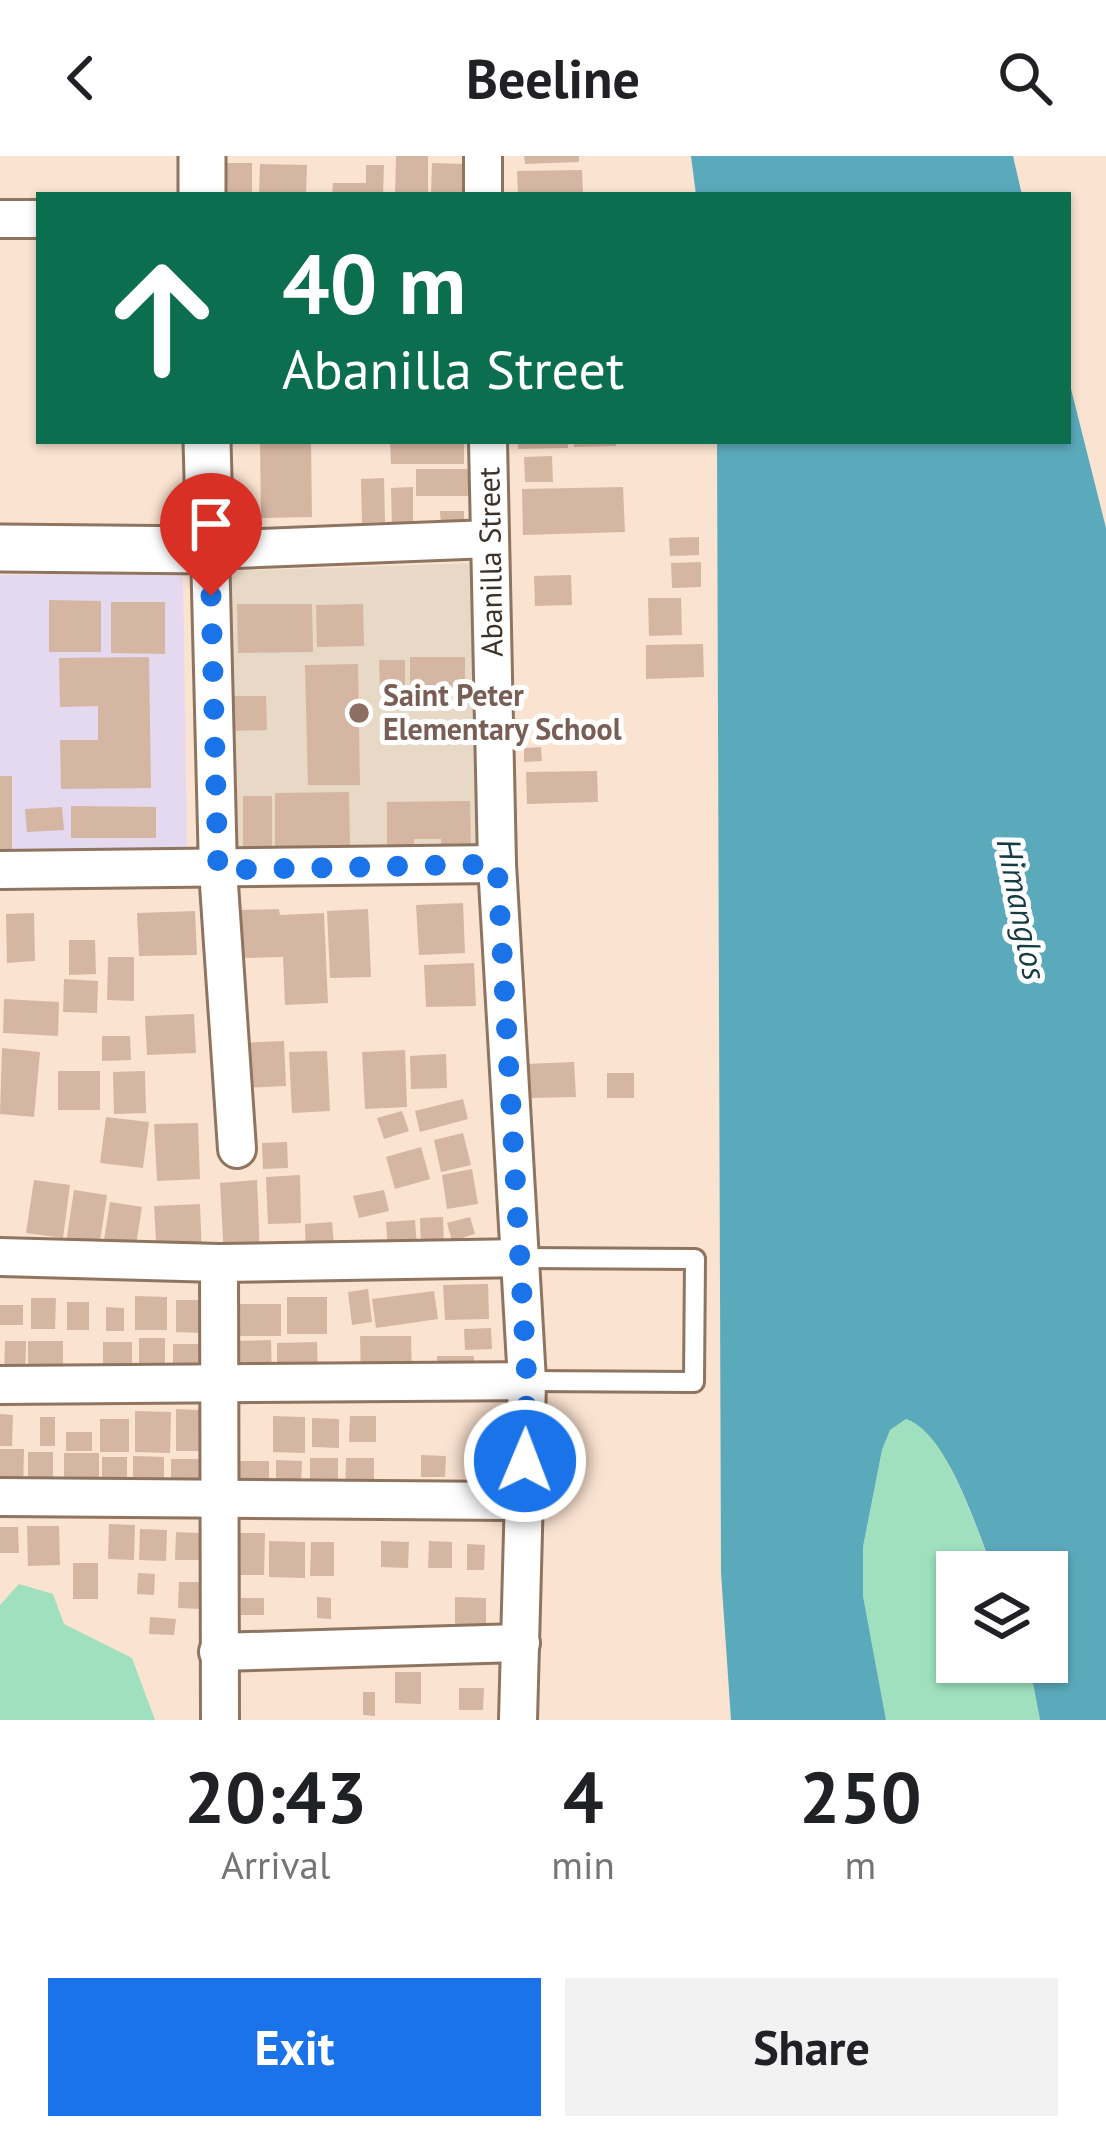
<!DOCTYPE html>
<style>
body{margin:0;font-family:"PT Sans",sans-serif;background:#f2f2f2;color:#202124;height:100vh;display:flex;flex-direction:column;font-size:45px;white-space:nowrap}
*{box-sizing:border-box;margin:0}
p{font-size:39px;color:#757577}
.icon{flex:none;width:66px;height:66px;fill:none;stroke:currentColor;stroke-width:2;stroke-linecap:round;stroke-linejoin:round}
.map{position:relative;height:1564px;overflow:hidden}
.sheet{display:flex;flex-direction:column;background:#fff;flex:1}
.sheet>*{flex:none}
.banner{position:absolute;left:36px;top:36px;width:1035px;height:252px;border-radius:0px;box-shadow:0 3px 9px #0004;background:#0b6e4f;color:#fff;overflow:hidden}
.buttons{position:absolute;left:936px;top:1395px;display:grid;gap:24px}
.buttons a{display:grid;place-items:center;width:132px;height:132px;border-radius:0px;background:#fff;box-shadow:0 3px 9px #0004;font-size:60px}
.pin{position:absolute;display:grid;place-items:center;width:102px;height:102px;color:#fff;margin:-123px -51px;border-radius:50% 50% 50% 0;rotate:-45deg;box-shadow:0 0 12px #0007}
.pin .icon{rotate:45deg}
.me{position:absolute;width:132px;margin:-66px;rotate:1deg;stroke-linejoin:round;filter:drop-shadow(0 0 9px #0008)}
.turn{display:flex;align-items:center;gap:42px;height:252px;padding:0 48px;font-size:54px}
.turn .icon{width:156px;height:156px;stroke-width:2.5}
.turn b{display:block;font-size:84px;line-height:102px}
.eta{display:flex;justify-content:space-evenly;align-items:center;height:204px;text-align:center}
.eta b{font-size:72px;font-weight:700;line-height:84px}
.primary-button{display:flex;gap:24px;margin-top:auto;padding:24px 48px}
.primary-button a{flex:1;height:138px;border-radius:0px;background:#1a73e8;color:#fff;font-size:48px;font-weight:700;line-height:138px;text-align:center}
.primary-button a+a{background:#f2f2f2;color:#202124}
header{display:flex;justify-content:space-between;align-items:center;height:156px;padding:0 48px;background:#fff;font-size:54px;font-weight:700}
.map>svg:first-child{display:block}
</style>
<header><svg class="icon" aria-label="back" viewBox="0 0 24 24"><path d="M15 5l-7 7 7 7"/></svg>Beeline<svg class="icon" aria-label="search" viewBox="0 0 24 24"><circle cx="10" cy="10" r="6"/><path d="M15 15l6 6"/></svg></header>
<div class="map">
<svg width="1106" height="1564" viewBox="0 0 1106 1564">
<rect width="100%" height="100%" fill="#fbe3d1"/>
<path fill="#e4d9ee" d="M183,417L187,694L0,695V419Z"/>
<path fill="#e8d8c6" d="M479,407L490,700L238,708L228,415Z"/>
<g fill="#9fe1bf">
<path d="M906,1263C948,1277 976,1375 994,1416H957V1506H1029L1040,1564H886L863,1440V1391L882,1294L890,1274Z"/>
<path d="M19,1428L53,1438L64,1468L132,1502L155,1564H0V1449Z"/>
</g>
<g fill="#5baabc">
<path d="M691,0H1013L1022,39H696Z"/>
<path d="M1068,221L1106,372V1564H1040L1029,1506H1047V1416H994C977,1375 948,1277 906,1263L890,1274L882,1294L863,1391V1440L886,1564H731L721,1417L717,285H1068Z"/>
</g>
<g fill="#d5b6a2">
<path d="M396,0H428V39H395Z"/>
<path d="M524,0H579V6L525,8Z"/>
<path d="M220,7H252V39H219Z"/>
<path d="M432,7L463,8V39H431Z"/>
<path d="M260,8L307,9L306,39H259Z"/>
<path d="M366,9H384L383,39H332L333,27H366Z"/>
<path d="M582,14L583,38L518,39L517,15Z"/>
<path d="M260,285H311L312,361L261,362Z"/>
<path d="M390,285H464V308H391Z"/>
<path d="M518,285H568V292L518,293Z"/>
<path d="M574,285H616V290L574,291Z"/>
<path d="M552,300L553,326H525L524,301Z"/>
<rect x="416" y="313" width="58" height="27"/>
<path d="M384,322L385,366L362,367L361,323Z"/>
<path d="M413,331V371H392L391,332Z"/>
<path d="M623,331L625,376L523,379L522,333Z"/>
<path d="M440,355H464V371H441Z"/>
<path d="M699,381V399L670,400L669,382Z"/>
<path d="M701,406V431L672,432L671,407Z"/>
<path d="M571,419L572,449L535,450L534,420Z"/>
<path d="M648,442H681L682,479L649,480Z"/>
<path d="M49,444L101,445V496H49Z"/>
<path d="M111,446H165V498L111,497Z"/>
<path d="M237,448H312L313,496L238,497Z"/>
<path d="M363,448L364,490L317,491L316,449Z"/>
<path d="M703,488L704,521L646,523V489Z"/>
<path d="M149,501L151,632L61,633L60,584H98V550L60,551L59,502Z"/>
<rect x="410" y="501" width="55" height="30"/>
<path d="M379,504H405V531L380,532Z"/>
<path d="M358,508L360,629H308L305,509Z"/>
<path d="M234,540H266L267,574L234,575Z"/>
<path d="M541,591L542,605L524,606V592Z"/>
<path d="M597,615L598,646L527,648L526,616Z"/>
<rect x="0" y="620" width="12" height="75"/>
<path d="M349,636L350,690L275,691V637Z"/>
<rect x="243" y="640" width="29" height="61"/>
<path d="M470,645L471,695L441,696V683H414V696H387V646Z"/>
<path d="M71,650L156,651V682H71Z"/>
<path d="M62,651L64,674L27,676L25,653Z"/>
<path d="M463,747L465,797L419,799L416,749Z"/>
<path d="M279,753L280,759L324,757L328,847L285,849L283,801L243,802L241,754Z"/>
<path d="M368,753L371,821L330,822L327,755Z"/>
<path d="M195,755L197,799L139,800L137,757Z"/>
<path d="M34,757L35,805L7,807L6,758Z"/>
<path d="M69,784H95L96,818L69,819Z"/>
<path d="M108,801H134V845L107,844Z"/>
<path d="M474,807L476,850L426,851L424,809Z"/>
<path d="M64,823L98,825L97,857L63,856Z"/>
<path d="M4,843L59,846L58,880L3,877Z"/>
<path d="M194,858L196,897L147,899L145,860Z"/>
<path d="M102,880H130L131,904L102,905Z"/>
<path d="M284,885L286,930L242,932L240,887Z"/>
<path d="M2,892L40,896L34,961L0,958Z"/>
<path d="M405,894L407,951L365,953L362,896Z"/>
<path d="M327,895L330,955L292,957L289,896Z"/>
<path d="M446,898L447,932L411,933L410,900Z"/>
<path d="M574,906L576,941L528,942L526,908Z"/>
<rect x="58" y="915" width="42" height="39"/>
<path d="M145,915L146,957L114,958L113,916Z"/>
<rect x="607" y="917" width="27" height="25"/>
<path d="M463,943L468,963L420,976L415,955Z"/>
<path d="M402,955L409,975L384,983L377,962Z"/>
<path d="M106,961L149,966L143,1012L100,1007Z"/>
<path d="M198,967L200,1023L157,1025L154,968Z"/>
<path d="M463,977L471,1009L441,1016L434,984Z"/>
<path d="M287,986L288,1012L263,1013L262,987Z"/>
<path d="M421,991L430,1023L395,1033L386,1001Z"/>
<path d="M472,1013L478,1048L447,1053L442,1019Z"/>
<path d="M300,1019L301,1067L268,1068L266,1021Z"/>
<path d="M34,1024L70,1029L63,1082L26,1077Z"/>
<path d="M257,1024L260,1100L224,1102L220,1027Z"/>
<path d="M74,1034L107,1039L99,1092L66,1087Z"/>
<path d="M384,1034L389,1055L359,1062L353,1040Z"/>
<path d="M110,1046L142,1051L136,1089L104,1084Z"/>
<path d="M200,1048L202,1099L157,1101L154,1050Z"/>
<path d="M443,1061L444,1091L421,1092L420,1062Z"/>
<path d="M470,1061L475,1078L452,1085L447,1067Z"/>
<path d="M415,1064L417,1091L388,1093L386,1066Z"/>
<path d="M332,1066L335,1101L306,1103L305,1068Z"/>
<path d="M488,1128L489,1163L445,1164L443,1129Z"/>
<path d="M368,1133L372,1166L352,1169L348,1136Z"/>
<path d="M434,1135L438,1163L376,1172L372,1143Z"/>
<path d="M135,1140L167,1141V1174H135Z"/>
<rect x="287" y="1141" width="40" height="37"/>
<path d="M31,1142H56L55,1173H31Z"/>
<path d="M176,1144H202L201,1177L176,1176Z"/>
<rect x="67" y="1146" width="22" height="28"/>
<path d="M236,1148H281V1180H237Z"/>
<rect x="0" y="1149" width="23" height="20"/>
<path d="M106,1151L124,1152V1175H106Z"/>
<path d="M491,1172L492,1193L465,1194L464,1173Z"/>
<path d="M360,1180H411L412,1224L361,1225Z"/>
<rect x="139" y="1182" width="26" height="41"/>
<path d="M271,1184L272,1225L236,1226L235,1185Z"/>
<path d="M5,1185H26L25,1225L4,1224Z"/>
<rect x="28" y="1185" width="35" height="42"/>
<rect x="103" y="1186" width="29" height="36"/>
<path d="M317,1186L318,1219H277V1187Z"/>
<path d="M173,1188H203L202,1222L173,1221Z"/>
<rect x="437" y="1200" width="37" height="20"/>
<path d="M176,1253L199,1254V1295H176Z"/>
<path d="M135,1255L171,1256L170,1297L135,1296Z"/>
<path d="M0,1258L13,1259L12,1290H0Z"/>
<path d="M273,1260L305,1261V1297L273,1296Z"/>
<path d="M350,1260H376V1286H349Z"/>
<rect x="40" y="1261" width="15" height="29"/>
<path d="M312,1262L339,1263V1292L312,1291Z"/>
<rect x="100" y="1263" width="29" height="33"/>
<rect x="66" y="1276" width="26" height="19"/>
<path d="M0,1293H24L23,1341L0,1340Z"/>
<rect x="28" y="1296" width="25" height="40"/>
<rect x="64" y="1297" width="35" height="45"/>
<path d="M421,1299L446,1300L445,1321H421Z"/>
<path d="M133,1300L164,1301V1342L133,1341Z"/>
<path d="M102,1301H127V1342L102,1341Z"/>
<rect x="310" y="1302" width="28" height="26"/>
<path d="M346,1302H374V1340H345Z"/>
<rect x="171" y="1303" width="31" height="38"/>
<path d="M276,1304L302,1305L301,1329H276Z"/>
<path d="M236,1305H269V1338L236,1337Z"/>
<path d="M109,1368L135,1369L134,1404L108,1403Z"/>
<path d="M27,1370H59L60,1409L28,1410Z"/>
<path d="M0,1371H18L19,1397H0Z"/>
<path d="M140,1373L167,1374L166,1405L139,1404Z"/>
<path d="M176,1376L200,1377V1404H175Z"/>
<path d="M232,1377H265L264,1419H231Z"/>
<path d="M269,1385L305,1386V1422L269,1421Z"/>
<path d="M381,1385L409,1386L408,1412L381,1411Z"/>
<path d="M429,1385L452,1386V1412H428Z"/>
<path d="M311,1386H334V1420H310Z"/>
<path d="M467,1388L485,1389L484,1414H467Z"/>
<rect x="73" y="1407" width="25" height="36"/>
<path d="M138,1417L155,1418L154,1439L137,1438Z"/>
<path d="M179,1426H202V1453L178,1452Z"/>
<path d="M317,1441L331,1442V1463L317,1462Z"/>
<path d="M455,1441L486,1442V1479L455,1478Z"/>
<rect x="241" y="1442" width="23" height="17"/>
<path d="M150,1461L176,1463L174,1479L149,1478Z"/>
<path d="M395,1516H421V1548L395,1547Z"/>
<path d="M459,1532H484L483,1554H459Z"/>
<path d="M363,1536H375V1560L363,1559Z"/>
</g>
<g fill="none" stroke-linecap="round" stroke-linejoin="round">
<g stroke="#8f745f" stroke-width="24">
<path id="service" d="M521,1102L695,1103L694,1226L527,1225"/>
</g>
<g stroke="#8f745f" stroke-width="42">
<g id="minor">
<path d="M483,0V39"/>
<path d="M0,63H39"/>
<path d="M488,285L497,708L527,1225L518,1564"/>
<path d="M0,714L497,708"/>
<path d="M237,993L218,714L210,394L490,383"/>
<path d="M0,1101L219,1107L521,1102"/>
<path d="M219,1107L220,1564"/>
<path d="M0,1229L527,1225"/>
<path d="M0,1341L524,1345"/>
<path d="M218,1496L521,1487"/>
</g>
</g>
<g stroke="#8f745f" stroke-width="51">
<g id="tertiary">
<path d="M202,0V39"/>
<path d="M0,392L210,394L207,285"/>
</g>
</g>
<use href="#service" stroke="#fff" stroke-width="18"/>
<use href="#minor" stroke="#fff" stroke-width="36"/>
<use href="#tertiary" stroke="#fff" stroke-width="45"/>
</g>
<g fill="none" stroke-linecap="round" stroke-linejoin="round">
<path stroke="#1a73e8" stroke-width="21" stroke-dasharray="0 37.8" d="M211,440L218,714L497,708L527,1225L525,1305"/>
</g>
<circle fill="#8d6e63" stroke="#fff" stroke-width="4.5" cx="359" cy="557" r="12"/>
<g text-anchor="middle" stroke-width="10" stroke-linejoin="round" paint-order="stroke">
<g font-size="30" fill="#3d3128" stroke="#fff">
<text transform="translate(491 406) rotate(-91)" y="10">Abanilla Street</text>
</g>
<g font-size="30" font-weight="bold" fill="#785e54" stroke="#fff" text-anchor="start">
<text x="383" y="550">Saint Peter<tspan x="383" dy="34">Elementary School</tspan></text>
</g>
<g font-size="33" font-style="italic" fill="#153b43" stroke="#fff">
<text transform="translate(1022 753) rotate(79)" y="12">Himanglos</text>
</g>
</g>
</svg>
<div class="buttons">
<a><svg class="icon" aria-label="layers" viewBox="0 0 24 24"><path d="M12 4l9 5-9 5-9-5zM3 14l9 5 9-5"/></svg></a>
</div>
<div class="pin" style="left:211px;top:440px;background:#d93025"><svg class="icon" aria-label="arrive" viewBox="0 0 24 24"><path d="M6 21V4h12l-3 4 3 4H6"/></svg></div>
<svg class="me" style="left:525px;top:1305px" viewBox="-20 -20 40 40"><circle r="17" fill="#1a73e8" stroke="#fff" stroke-width="3"/><path d="M0-11L8 9 0 5-8 9z" fill="#fff"/></svg>
<div class="banner">
<div class="turn"><svg class="icon" aria-label="ahead" viewBox="0 0 24 24"><path d="M12 20V5M6 11l6-6 6 6"/></svg><div><b>40 m</b>Abanilla Street</div></div>
</div>
</div>
<section class="sheet">
<div class="eta">
<div><b>20:43</b><p>Arrival</p></div>
<div><b>4</b><p>min</p></div>
<div><b>250</b><p>m</p></div>
</div>
<div class="primary-button"><a>Exit</a><a>Share</a></div>
</section>
